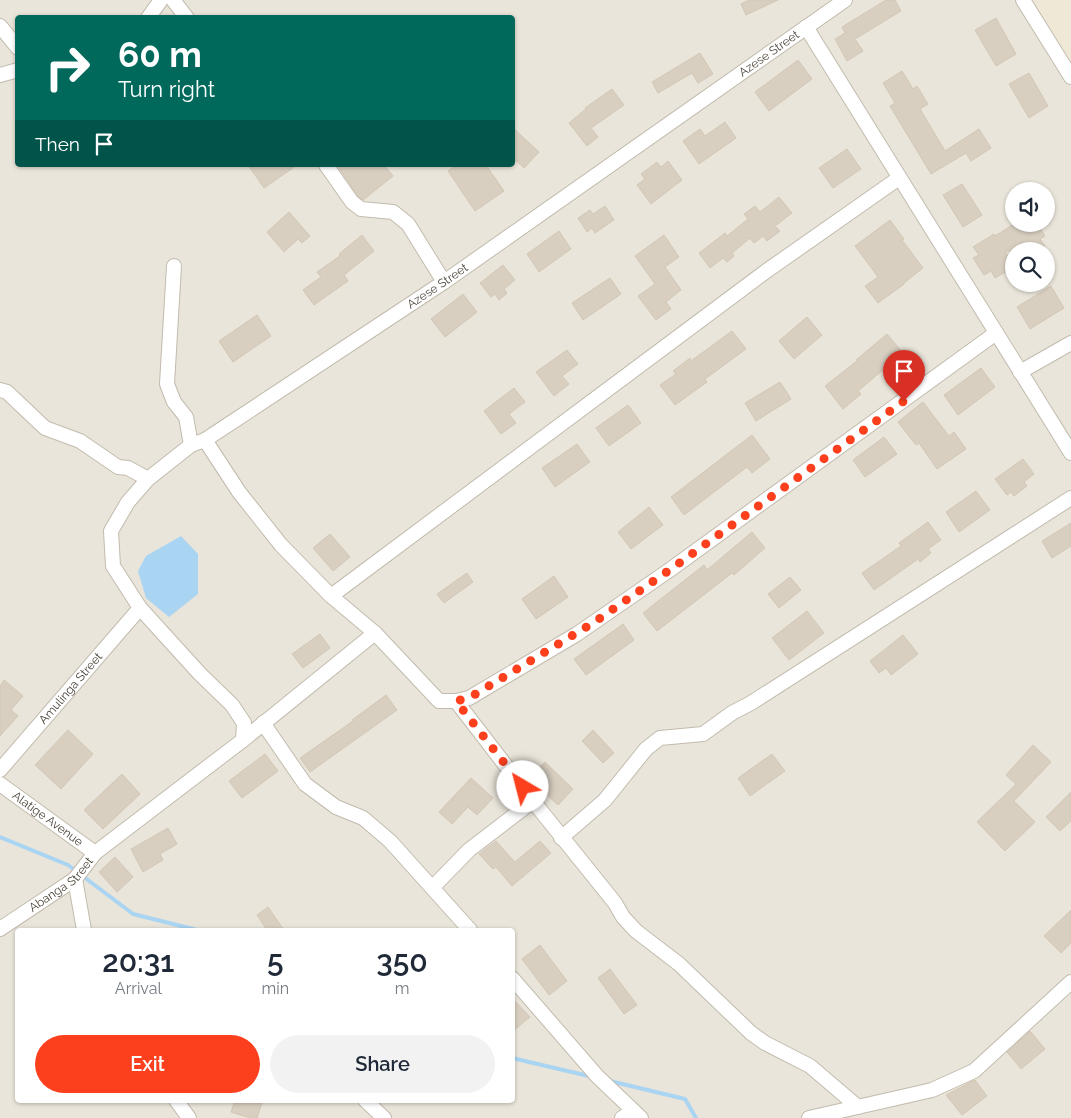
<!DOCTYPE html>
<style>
body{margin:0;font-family:Raleway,sans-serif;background:#f2f2f3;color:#1f2937;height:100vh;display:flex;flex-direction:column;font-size:19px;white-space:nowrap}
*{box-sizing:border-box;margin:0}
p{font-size:16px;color:#747a83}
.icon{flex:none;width:28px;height:28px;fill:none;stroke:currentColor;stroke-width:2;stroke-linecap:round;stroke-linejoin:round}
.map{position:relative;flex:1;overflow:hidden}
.drawer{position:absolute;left:15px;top:928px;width:500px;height:175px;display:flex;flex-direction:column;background:#fff;border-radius:5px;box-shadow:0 1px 4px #0004}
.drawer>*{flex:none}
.hud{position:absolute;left:15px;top:15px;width:500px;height:152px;border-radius:5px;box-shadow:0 1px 4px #0004;background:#00695c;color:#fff;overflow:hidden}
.controls{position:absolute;left:1005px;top:182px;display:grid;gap:10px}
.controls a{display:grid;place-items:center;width:50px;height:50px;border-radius:50%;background:#fff;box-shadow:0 1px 4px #0004;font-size:25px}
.pin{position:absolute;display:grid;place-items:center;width:42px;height:42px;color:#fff;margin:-51px -21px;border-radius:50% 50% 50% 0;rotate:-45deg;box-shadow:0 0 5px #0007}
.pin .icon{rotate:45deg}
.me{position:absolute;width:55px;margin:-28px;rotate:323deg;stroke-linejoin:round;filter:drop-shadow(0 0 4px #0008)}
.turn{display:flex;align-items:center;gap:18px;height:105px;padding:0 20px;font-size:22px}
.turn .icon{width:65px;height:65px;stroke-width:2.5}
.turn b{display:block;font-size:35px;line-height:42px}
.then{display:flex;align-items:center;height:48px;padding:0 20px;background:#0003;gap:10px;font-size:19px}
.eta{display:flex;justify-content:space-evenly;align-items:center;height:85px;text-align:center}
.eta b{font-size:30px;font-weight:600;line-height:35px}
.button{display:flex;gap:10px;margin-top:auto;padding:10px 20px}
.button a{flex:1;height:58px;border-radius:30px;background:#fc3f1d;color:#fff;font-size:20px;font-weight:600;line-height:58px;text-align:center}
.button a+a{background:#f2f2f3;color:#1f2937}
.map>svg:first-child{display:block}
</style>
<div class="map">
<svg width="1071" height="1118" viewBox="0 0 1071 1118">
<rect width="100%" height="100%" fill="#f6f3ec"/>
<path fill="#eae5da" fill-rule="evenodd" d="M0,0H1071V1118H0ZM18,18H512V165H18ZM1014,191H1046V224H1014ZM1014,251H1046V284H1014ZM18,930H512V1100H18Z"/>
<path fill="#efe8d6" d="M1033,0H1071V64Z"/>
<path fill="#a9d4f2" d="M181,536L198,554V594L169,617L146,598L138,571L146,556Z"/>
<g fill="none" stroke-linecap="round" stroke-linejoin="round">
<g stroke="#a9d4f2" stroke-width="4">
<path d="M0,837L68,865L133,914L197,930"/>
<path d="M512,1058L593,1077"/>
<path d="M610,1081L685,1099L696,1118"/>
</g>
</g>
<g fill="#d8cfc1" stroke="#d3c7b4">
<path d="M749,0H778L746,15L741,4Z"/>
<path d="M886,0H895L901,11L855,39L863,51L847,61L835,39L845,33L842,27Z"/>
<path d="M996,18L1016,54L996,66L975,30Z"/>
<path d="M700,53L713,74L698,83L692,73L658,93L652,82Z"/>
<path d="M798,60L812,79L769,111L755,92Z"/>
<path d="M902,71L913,89L917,86L928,104L920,109L945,151L979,129L991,148L971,161L966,153L931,174L890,106L895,103L883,83Z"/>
<path d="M1029,73L1048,106L1029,118L1009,84Z"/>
<path d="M612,89L624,105L591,128L598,137L587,146L569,123L586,109L585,108Z"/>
<path d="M725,122L736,138L699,164L683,141L700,129L705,136Z"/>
<path d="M512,127L539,152L524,168L512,157Z"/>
<path d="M847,149L861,169L833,188L819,168Z"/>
<path d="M668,161L682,180L651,204L637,185L645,179L641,174L657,162L661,167Z"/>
<path d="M248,165H297L264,188Z"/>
<path d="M337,165H384L393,176L363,200L358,196Z"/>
<path d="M456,165H486L504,191L475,211L448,171Z"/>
<path d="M962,184L982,215L963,227L943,195Z"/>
<path d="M779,197L792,213L775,226L780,231L767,241L763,236L754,243L750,238L732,253L734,256L727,262L723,258L710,268L699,253L725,233L727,236L748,219L744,214L755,206L760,212Z"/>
<path d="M605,206L614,220L595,233L592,228L587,232L578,218L590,210L593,214Z"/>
<path d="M289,212L310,236L302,243L298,239L284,252L267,232Z"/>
<path d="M890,220L904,239L902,240L923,268L904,283V284L878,303L865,286L878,277L855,246Z"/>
<path d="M1014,224H1031L1035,230L1039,227L1045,236L1040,239L1045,246L1037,251H1005L1014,267L995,278L991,271L984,275L973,258L979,255L973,247L994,234L995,236Z"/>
<path d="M559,231L571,249L539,272L527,254Z"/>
<path d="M362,235L374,251L344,275L348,281L314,305L303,290L321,277L317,272L340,256L339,254Z"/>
<path d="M664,235L679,257L665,267L681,290L666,302L671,309L656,320L638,296L655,284L635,256Z"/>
<path d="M503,265L515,280L504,289L507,293L499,300L495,294L491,297L480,283Z"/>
<path d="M610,278L621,294L583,320L572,303Z"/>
<path d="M1051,286L1064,308L1030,329L1017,307Z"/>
<path d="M463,294L477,312L445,337L431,319Z"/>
<path d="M257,315L271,336L233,362L219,341Z"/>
<path d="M807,317L822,335L794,359L779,341Z"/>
<path d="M732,331L746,349L705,379L707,382L675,405L660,385L676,374L673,371L690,358L691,361Z"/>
<path d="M887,334L903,353L858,391L861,394L843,409L825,386L857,361L856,360Z"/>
<path d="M567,350L578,364L562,376L569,384L554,396L536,372Z"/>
<path d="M981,368L995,387L958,415L944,395Z"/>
<path d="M780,382L791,399L756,421L745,403Z"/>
<path d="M514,388L525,402L509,414L516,423L501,434L484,411Z"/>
<path d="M923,402L949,436L954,432L966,449L937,469L919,443L916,445L898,422Z"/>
<path d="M628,405L641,423L609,446L596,428Z"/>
<path d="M752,435L770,459L752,473L747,467L684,515L671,497Z"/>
<path d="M884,437L897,454L865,477L853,460Z"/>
<path d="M577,444L590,462L555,487L542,468Z"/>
<path d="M1023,459L1034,474L1024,482L1027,486L1014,496L1011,492L1007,495L995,479Z"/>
<path d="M976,491L990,510L959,532L946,512Z"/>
<path d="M649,507L663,525L631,549L618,532Z"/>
<path d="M928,522L941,540L928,549L931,553L920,562L918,559L874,590L862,573L901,546L899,543Z"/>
<path d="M1071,523V546L1052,558L1042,541Z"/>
<path d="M752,532L765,548L734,575L732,573L657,631L643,613L704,565L707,570Z"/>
<path d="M330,534L350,557L333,571L313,548Z"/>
<path d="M467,573L473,582L444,603L437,594Z"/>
<path d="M554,576L568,597L536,619L522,599Z"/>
<path d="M790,577L801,590L779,608L768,594Z"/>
<path d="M807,611L824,633L789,660L772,638Z"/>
<path d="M623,624L634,640L586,675L574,659Z"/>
<path d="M320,634L330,648L303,668L292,654Z"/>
<path d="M903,635L918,654L891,675L886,668L879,673L870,661Z"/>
<path d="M4,680L23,696L11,710L18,716L0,736V686Z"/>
<path d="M386,695L397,710L310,772L300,758L353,721L352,720Z"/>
<path d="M68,730L93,754L61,789L35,765Z"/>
<path d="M593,730L614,753L603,763L582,741Z"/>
<path d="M1033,745L1051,762L1014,801L1035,822L1005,851L977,822L1016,784L1006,775Z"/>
<path d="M265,754L278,771L242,798L229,781Z"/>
<path d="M772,754L785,771L750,796L738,778Z"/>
<path d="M545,762L573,789L558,805L545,793L541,797L532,786L536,781L531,776Z"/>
<path d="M122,774L140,794L103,829L84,810Z"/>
<path d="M471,778L493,798L477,815L468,807L452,824L439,812Z"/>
<path d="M1071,792V821L1060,831L1046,817Z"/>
<path d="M168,828L177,844L160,854L163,860L143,872L131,849Z"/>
<path d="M496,841L515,862L540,841L551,853L512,886L496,867L493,869L479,854Z"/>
<path d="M115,857L133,877L117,892L99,872Z"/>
<path d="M268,907L284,930H267L257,915Z"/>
<path d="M1071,910V943L1061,953L1044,936Z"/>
<path d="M540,945L567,981L549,995L522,959Z"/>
<path d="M610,969L637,1005L624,1014L598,978Z"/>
<path d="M512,998L530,1017L512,1032Z"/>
<path d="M1030,1031L1045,1049L1021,1069L1007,1052Z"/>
<path d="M975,1080L987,1096L962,1115L946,1095Z"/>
<path d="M235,1100H263L257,1118H250L231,1112Z"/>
</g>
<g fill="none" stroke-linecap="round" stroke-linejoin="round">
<g stroke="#c2bbae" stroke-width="16">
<g id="street">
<path d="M173,0L187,18"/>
<path d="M1023,0L1071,77"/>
<path d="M148,18L161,0"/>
<path d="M0,26L18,48"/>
<path d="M806,27L1071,453"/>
<path d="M0,75L18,70"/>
<path d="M326,165L352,202L361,209L393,212L408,224L444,282"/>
<path d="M174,266L167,384L174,402L186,417L191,445"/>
<path d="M1020,372L1071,343"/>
<path d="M0,390L7,392L45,428L80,441L118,467L128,468L148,479"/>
<path d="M205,440L239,492L281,545L331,596L375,633L439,701H456L469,698L577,634L671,569L996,333"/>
<path d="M331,596L765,272L899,178"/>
<path d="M263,723L305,784L336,807L363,818L390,841L470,930"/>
<path id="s1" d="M243,740L244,723L232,705L200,674L140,608L113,566L111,531L128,502L148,479L191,445L205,440L444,282L845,0"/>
<path id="s2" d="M0,770L140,608"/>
<path id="s3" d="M0,784L95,853"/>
<path d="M533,801L615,903L623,917L636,931L679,964L751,1033L765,1043L810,1066L858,1107"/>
<path d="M561,838L605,800L646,749L660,738L703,734L732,713L751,703L1071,498"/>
<path d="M75,879L84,930"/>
<path d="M433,887L469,850L533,801L456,701"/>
<path id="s4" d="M0,929L75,879L95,853L243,740L375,633"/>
<path d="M512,978L597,1076L641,1118"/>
<path d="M176,1100L189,1118"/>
<path d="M365,1100L384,1118"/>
<path d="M622,1118L633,1111"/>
<path d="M809,1118L932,1090L974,1071L1071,982"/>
</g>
</g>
<use href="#street" stroke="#fff" stroke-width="14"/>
</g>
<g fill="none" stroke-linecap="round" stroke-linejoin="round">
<path stroke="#fc3f1d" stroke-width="9" stroke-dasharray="0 16.2" d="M523,787L456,701L469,698L593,623L671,569L904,401"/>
</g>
<g text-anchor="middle" stroke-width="4" stroke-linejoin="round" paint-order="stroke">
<g font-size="12" fill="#4b4439" stroke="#fff">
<text dy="4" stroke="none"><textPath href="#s1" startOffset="1075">Azese Street</textPath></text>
<text dy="4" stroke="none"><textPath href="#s1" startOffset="670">Azese Street</textPath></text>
<text dy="4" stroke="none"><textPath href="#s2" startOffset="108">Amulinga Street</textPath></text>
<text dy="4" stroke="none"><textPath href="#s3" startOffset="59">Alatige Avenue</textPath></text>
<text dy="4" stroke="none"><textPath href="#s4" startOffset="76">Abanga Street</textPath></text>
</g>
</g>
</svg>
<div class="controls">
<a><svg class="icon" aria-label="sound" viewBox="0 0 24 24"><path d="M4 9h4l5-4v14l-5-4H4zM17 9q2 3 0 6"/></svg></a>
<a><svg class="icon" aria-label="search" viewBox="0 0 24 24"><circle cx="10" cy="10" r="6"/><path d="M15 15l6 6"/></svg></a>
</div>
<div class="pin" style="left:904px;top:401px;background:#d93025"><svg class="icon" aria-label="arrive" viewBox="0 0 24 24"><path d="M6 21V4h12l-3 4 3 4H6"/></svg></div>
<svg class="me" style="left:523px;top:787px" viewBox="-20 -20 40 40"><circle r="19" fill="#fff"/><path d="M0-13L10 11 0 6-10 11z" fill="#fc3f1d"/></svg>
<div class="hud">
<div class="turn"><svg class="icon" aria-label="right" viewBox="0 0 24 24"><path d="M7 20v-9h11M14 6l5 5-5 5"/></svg><div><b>60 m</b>Turn right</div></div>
<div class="then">Then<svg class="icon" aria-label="arrive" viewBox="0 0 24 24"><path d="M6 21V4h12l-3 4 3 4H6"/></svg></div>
</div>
<section class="drawer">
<div class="eta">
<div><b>20:31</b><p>Arrival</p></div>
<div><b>5</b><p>min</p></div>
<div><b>350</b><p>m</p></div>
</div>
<div class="button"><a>Exit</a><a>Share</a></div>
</section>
</div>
